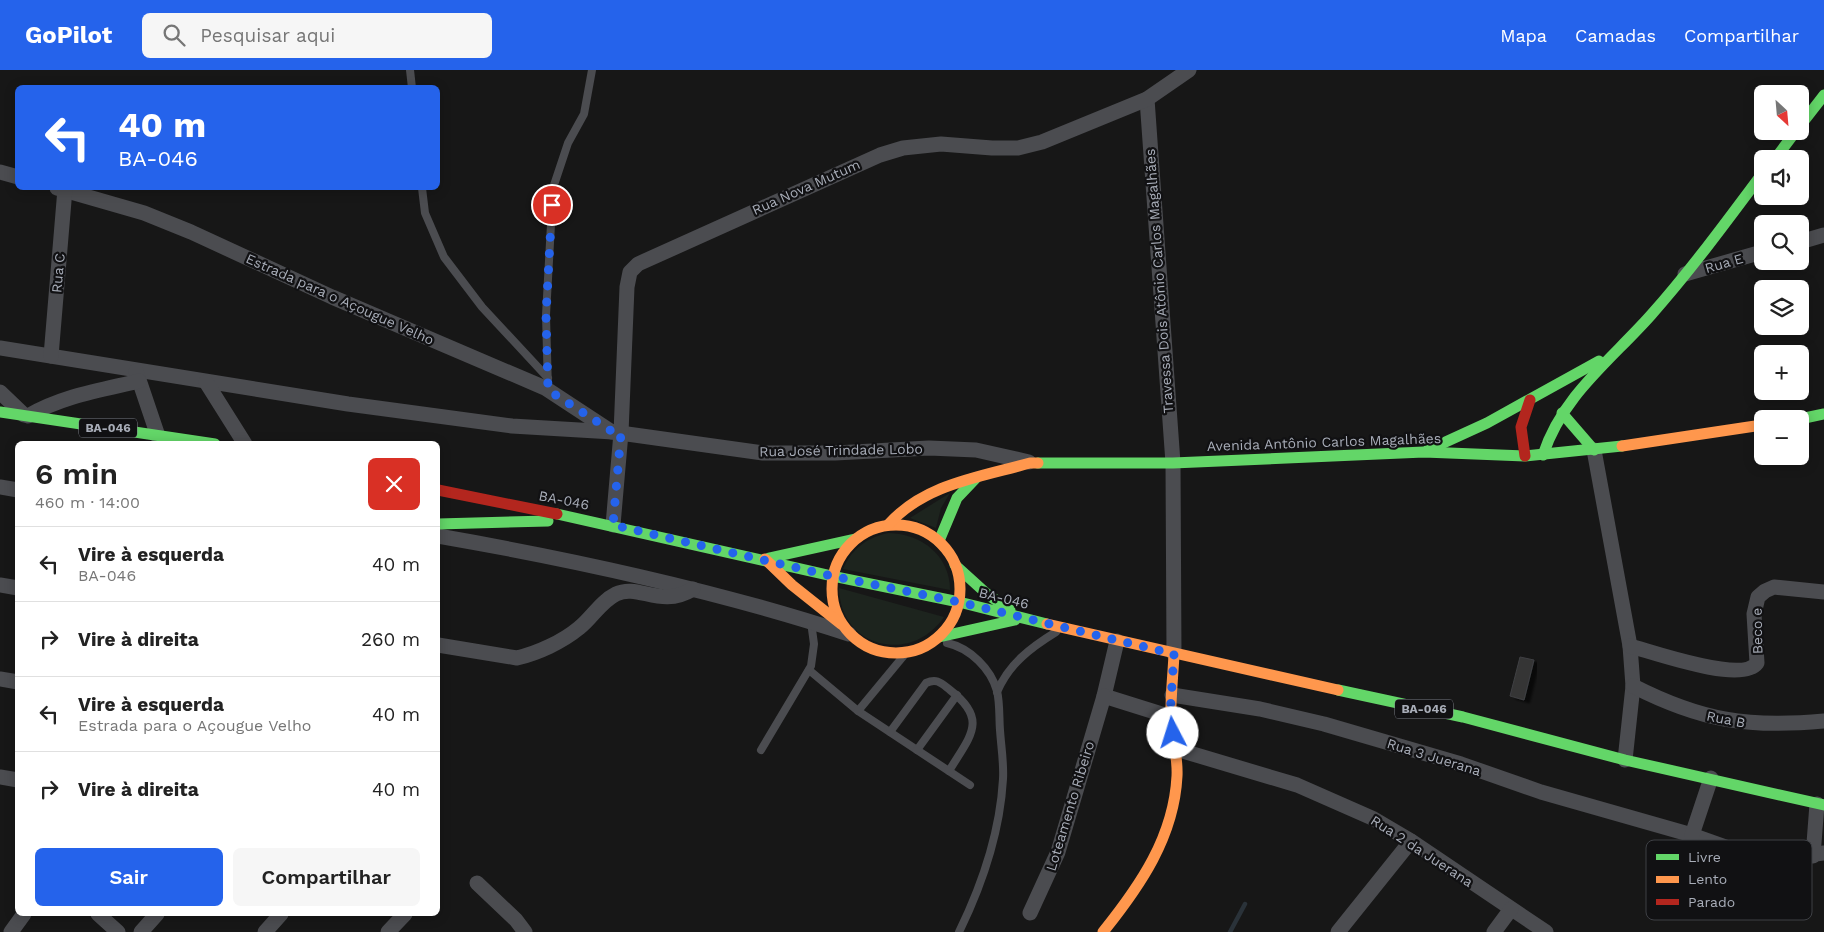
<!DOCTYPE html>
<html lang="pt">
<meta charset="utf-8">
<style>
body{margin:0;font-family:"Work Sans",sans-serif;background:#f6f6f6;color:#222;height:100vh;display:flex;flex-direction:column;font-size:19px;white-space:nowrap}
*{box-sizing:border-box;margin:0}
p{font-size:16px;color:#767676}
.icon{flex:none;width:28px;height:28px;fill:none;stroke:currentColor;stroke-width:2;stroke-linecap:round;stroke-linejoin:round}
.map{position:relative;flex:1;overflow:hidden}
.details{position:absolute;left:15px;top:371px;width:425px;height:475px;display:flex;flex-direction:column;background:#fff;border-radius:8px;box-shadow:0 2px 12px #0003}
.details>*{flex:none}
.guide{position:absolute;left:15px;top:15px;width:425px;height:105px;border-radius:8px;box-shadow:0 2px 12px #0003;background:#2563eb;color:#fff;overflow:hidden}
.needle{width:32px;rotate:154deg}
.controls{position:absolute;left:1754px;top:15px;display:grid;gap:10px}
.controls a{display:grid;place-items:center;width:55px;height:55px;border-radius:8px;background:#fff;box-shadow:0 2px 12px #0003;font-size:25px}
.pin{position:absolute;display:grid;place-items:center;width:42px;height:42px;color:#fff;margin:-21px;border:2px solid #fff;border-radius:50%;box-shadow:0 1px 5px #0007}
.me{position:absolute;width:55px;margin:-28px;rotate:355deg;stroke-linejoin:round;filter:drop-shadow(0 0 4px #0008)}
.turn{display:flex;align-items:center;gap:18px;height:105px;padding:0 20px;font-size:22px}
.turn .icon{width:65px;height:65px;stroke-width:2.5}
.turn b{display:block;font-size:35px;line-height:42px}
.round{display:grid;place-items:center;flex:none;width:52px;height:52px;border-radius:8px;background:#f6f6f6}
.overview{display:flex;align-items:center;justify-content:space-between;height:85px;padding:0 20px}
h1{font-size:30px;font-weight:600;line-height:38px}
.primary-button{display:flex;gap:10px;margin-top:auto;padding:10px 20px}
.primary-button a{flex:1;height:58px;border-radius:8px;background:#2563eb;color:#fff;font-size:20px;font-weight:600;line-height:58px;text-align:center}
.primary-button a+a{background:#f6f6f6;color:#222}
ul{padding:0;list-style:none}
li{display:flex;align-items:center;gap:15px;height:75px;padding:0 20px;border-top:1px solid #e0e0e0}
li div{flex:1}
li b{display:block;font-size:19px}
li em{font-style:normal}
header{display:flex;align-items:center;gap:30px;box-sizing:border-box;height:70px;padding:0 25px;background:#2563eb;color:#fff}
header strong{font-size:24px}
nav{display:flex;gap:28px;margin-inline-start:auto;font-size:18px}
.search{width:350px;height:45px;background:#f6f6f6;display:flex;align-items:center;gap:12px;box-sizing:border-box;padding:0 18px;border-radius:8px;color:#767676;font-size:19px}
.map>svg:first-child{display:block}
</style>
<header>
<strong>GoPilot</strong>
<div class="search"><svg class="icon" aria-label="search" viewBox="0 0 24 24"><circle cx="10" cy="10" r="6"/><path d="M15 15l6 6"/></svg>Pesquisar aqui</div>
<nav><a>Mapa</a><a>Camadas</a><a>Compartilhar</a></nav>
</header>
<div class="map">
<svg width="1824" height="862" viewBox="0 0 1824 862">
<defs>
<filter id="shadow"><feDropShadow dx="5.5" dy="3" stdDeviation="1" flood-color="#0009"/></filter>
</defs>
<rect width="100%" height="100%" fill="#171717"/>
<g fill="#1d241e">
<path d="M950,423L941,438L936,458L910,448Z"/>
<path d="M889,463C922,464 950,486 950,520L843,499C852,478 868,467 889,463Z"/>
<path d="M839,518L944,547C911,595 840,578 839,518Z"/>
</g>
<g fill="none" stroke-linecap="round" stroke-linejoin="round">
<path stroke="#2a3239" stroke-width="4.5" d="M1230,862L1245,834"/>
</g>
<path fill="#353536" stroke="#3f4043" filter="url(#shadow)" d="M1520,587L1534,590L1524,630L1510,626Z"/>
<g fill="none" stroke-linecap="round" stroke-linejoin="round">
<g stroke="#4b4c50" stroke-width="8">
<path d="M410,0L412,18"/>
<path d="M422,118L425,143L444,187L482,237L548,308"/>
<path d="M548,320L546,245L553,118L568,73L584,44L592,0"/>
<path d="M947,573C970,578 991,599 997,621C1000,633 999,648 1000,660C1001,676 1004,693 1003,709C1000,762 982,815 959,862"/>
<path d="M809,600L858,641L970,715"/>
<path d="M997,622C1009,594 1030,578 1056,562"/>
<path d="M858,641L906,583"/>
<path d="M890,662L926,613C937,608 941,613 950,620C989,650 970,666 949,701"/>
<path d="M761,680L811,596L814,574L811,552"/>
<path d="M917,680L957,625"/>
</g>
<g stroke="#4b4c50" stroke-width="15">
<path d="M1147,29L1173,393L1174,584"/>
<path d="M0,102L18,107"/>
<path d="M57,118L144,143L191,162L332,227L545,318L612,362"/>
<path d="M1800,172L1824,165"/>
<path d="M1685,204L1762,182"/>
<path d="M0,278L348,334L512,356L613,362L763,383H835L929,378L976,380L1029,392"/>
<path d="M51,286L65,119"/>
<path d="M136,301L160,372"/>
<path d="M206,312L245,374"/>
<path d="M0,322L24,345"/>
<path d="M28,346C62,326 101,320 139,311"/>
<path d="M1594,380L1630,576L1633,616L1625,690"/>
<path d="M0,417L18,420"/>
<path d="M613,455L621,363L627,217L630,202L638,194L880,85L903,78L941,74L992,78H1018L1042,72L1147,29L1189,0"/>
<path d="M438,466C576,490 715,520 849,564"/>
<path d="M0,515L18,518"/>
<path d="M1117,571L1104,626L1171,647"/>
<path d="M438,575L517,588C538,583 562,572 579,558C592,548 600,532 616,524C639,513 660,539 693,519"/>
<path d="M1630,576C1653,582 1742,614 1757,593L1754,544L1758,527L1765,521L1774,517L1824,522"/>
<path d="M0,609L18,612"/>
<path d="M1633,616C1702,651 1748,658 1824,651"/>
<path d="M1172,625L1260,639L1324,654L1461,694L1541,722L1692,765L1737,781L1766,787L1787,788L1824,783"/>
<path d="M1176,679L1297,715L1372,748L1411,771L1546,862"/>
<path d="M0,707L18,710"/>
<path d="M1692,765L1711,708"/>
<path d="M1813,786L1817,734"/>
<path d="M477,813L516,850L525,862"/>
<path d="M1030,843L1058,782L1104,626"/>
<path d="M98,844L118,862"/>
<path d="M11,862L24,844"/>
<path d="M141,862L157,844"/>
<path d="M265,862L281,844"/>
<path d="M388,862L405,844"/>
<path d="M1338,862L1411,771"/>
<path d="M1494,862L1511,839"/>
</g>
<g stroke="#63d668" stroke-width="11">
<path d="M1800,56L1824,25"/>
<path d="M1775,89L1796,61"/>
<path d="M0,342L215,374"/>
<path d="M1562,343L1594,380"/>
<path d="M1800,349L1824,344"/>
<path d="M1428,380L1487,353L1599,291"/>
<path d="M1543,385C1562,326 1611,290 1651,245C1691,200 1726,152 1762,104"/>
<path d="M1038,393H1173L1424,382L1525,386L1622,376"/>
<path d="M557,444L832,506L959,532L1047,554"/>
<path d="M438,454L548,451"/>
<path d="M939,471L957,428L976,408"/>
<path d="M769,488L855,469"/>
<path d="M955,495L987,524L1010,540"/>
<path d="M939,567L1015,550"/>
<path d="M1338,620L1463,647L1625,690L1824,735"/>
</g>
<g stroke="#ff974d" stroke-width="11">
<path d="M1622,376L1762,355"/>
<circle cx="896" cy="519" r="64"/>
<path d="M888,455C924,414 980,407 1030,393H1038"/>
<path d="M765,489L792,515L841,554"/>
<path d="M1047,554L1338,620"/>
<path d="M1103,862C1140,816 1174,767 1177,706C1178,688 1173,671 1171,653C1170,630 1173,607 1174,584"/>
</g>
<g stroke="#b3261e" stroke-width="11">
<path d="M1525,386L1521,357L1530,330"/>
<path d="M438,420L557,444"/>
</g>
</g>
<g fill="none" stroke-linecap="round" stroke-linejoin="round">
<path stroke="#2563eb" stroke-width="9" stroke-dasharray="0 16.2" d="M552,135L546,245L548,320L613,362L621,363L613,455L832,506L959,532L1174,584L1170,646L1173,663"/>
</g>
<g text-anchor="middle" stroke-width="4.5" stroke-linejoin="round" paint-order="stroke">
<g fill="#111113" stroke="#7b7e86" stroke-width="1">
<rect x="79" y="348.5" width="58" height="19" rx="4"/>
<rect x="1395" y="629.5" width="58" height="19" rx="4"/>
</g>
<g font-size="12" font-weight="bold" fill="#a8adb8">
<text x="108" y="362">BA-046</text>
<text x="1424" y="643">BA-046</text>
</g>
<g font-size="14" fill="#a8adb8" stroke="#111113">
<text transform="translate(806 117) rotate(-24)" y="5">Rua Nova Mutum</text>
<text transform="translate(1724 193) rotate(-16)" y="5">Rua E</text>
<text transform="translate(58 203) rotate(-85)" y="5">Rua C</text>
<text transform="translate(1159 211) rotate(-94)" y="5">Travessa Dois Atônio Carlos Magalhães</text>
<text transform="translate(340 229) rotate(24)" y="5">Estrada para o Açougue Velho</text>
<text transform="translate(1324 372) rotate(-2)" y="5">Avenida Antônio Carlos Magalhães</text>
<text transform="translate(841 380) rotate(-1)" y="5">Rua José Trindade Lobo</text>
<text transform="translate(564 430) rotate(11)" y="5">BA-046</text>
<text transform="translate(1004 528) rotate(14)" y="5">BA-046</text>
<text transform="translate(1757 561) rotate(-91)" y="5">Beco e</text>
<text transform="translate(1726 649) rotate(11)" y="5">Rua B</text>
<text transform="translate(1434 687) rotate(17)" y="5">Rua 3 Juerana</text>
<text transform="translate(1070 736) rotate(-73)" y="5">Loteamento Ribeiro</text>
<text transform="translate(1422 781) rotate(33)" y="5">Rua 2 da Juerana</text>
</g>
</g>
<rect x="1646" y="770" width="166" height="80" rx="8" fill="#111113" stroke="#3e4045" stroke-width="1"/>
<rect x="1656" y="784" width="23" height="6" fill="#63d668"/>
<rect x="1656" y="806" width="23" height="7" fill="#ff974d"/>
<rect x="1656" y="829" width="23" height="6" fill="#b3261e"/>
<g font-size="14" fill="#a8adb8">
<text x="1688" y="792">Livre</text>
<text x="1688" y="814">Lento</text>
<text x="1688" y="837">Parado</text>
</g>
</svg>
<div class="controls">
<a><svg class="needle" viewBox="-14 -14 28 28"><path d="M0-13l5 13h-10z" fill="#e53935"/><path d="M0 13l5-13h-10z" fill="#767676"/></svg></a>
<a><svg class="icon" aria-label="sound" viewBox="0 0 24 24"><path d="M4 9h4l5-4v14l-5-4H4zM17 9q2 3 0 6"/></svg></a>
<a><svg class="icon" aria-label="search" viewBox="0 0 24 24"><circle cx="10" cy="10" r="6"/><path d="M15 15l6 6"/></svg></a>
<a><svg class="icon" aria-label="layers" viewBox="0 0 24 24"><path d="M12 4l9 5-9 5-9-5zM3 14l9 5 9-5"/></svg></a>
<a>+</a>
<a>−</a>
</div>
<div class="pin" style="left:552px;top:135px;background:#d93025"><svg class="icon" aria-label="arrive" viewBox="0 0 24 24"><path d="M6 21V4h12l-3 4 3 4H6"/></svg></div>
<svg class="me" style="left:1173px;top:663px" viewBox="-20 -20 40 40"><circle r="19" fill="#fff"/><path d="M0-13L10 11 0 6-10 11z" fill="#2563eb"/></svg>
<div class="guide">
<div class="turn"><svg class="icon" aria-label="left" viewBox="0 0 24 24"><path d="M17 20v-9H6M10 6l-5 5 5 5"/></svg><div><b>40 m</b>BA-046</div></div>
</div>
<section class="details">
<div class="overview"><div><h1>6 min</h1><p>460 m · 14:00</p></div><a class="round" style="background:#d93025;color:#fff"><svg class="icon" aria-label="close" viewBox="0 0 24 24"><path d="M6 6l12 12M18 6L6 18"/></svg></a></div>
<ul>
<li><svg class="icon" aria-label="left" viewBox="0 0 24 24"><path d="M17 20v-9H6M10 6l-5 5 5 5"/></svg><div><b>Vire à esquerda</b><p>BA-046</p></div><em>40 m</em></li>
<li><svg class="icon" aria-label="right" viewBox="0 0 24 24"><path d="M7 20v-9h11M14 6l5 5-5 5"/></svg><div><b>Vire à direita</b></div><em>260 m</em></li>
<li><svg class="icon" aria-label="left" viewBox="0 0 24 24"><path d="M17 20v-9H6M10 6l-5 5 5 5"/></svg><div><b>Vire à esquerda</b><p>Estrada para o Açougue Velho</p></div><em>40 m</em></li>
<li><svg class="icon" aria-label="right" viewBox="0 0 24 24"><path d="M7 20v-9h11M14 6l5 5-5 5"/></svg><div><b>Vire à direita</b></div><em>40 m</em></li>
</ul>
<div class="primary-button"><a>Sair</a><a>Compartilhar</a></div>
</section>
</div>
